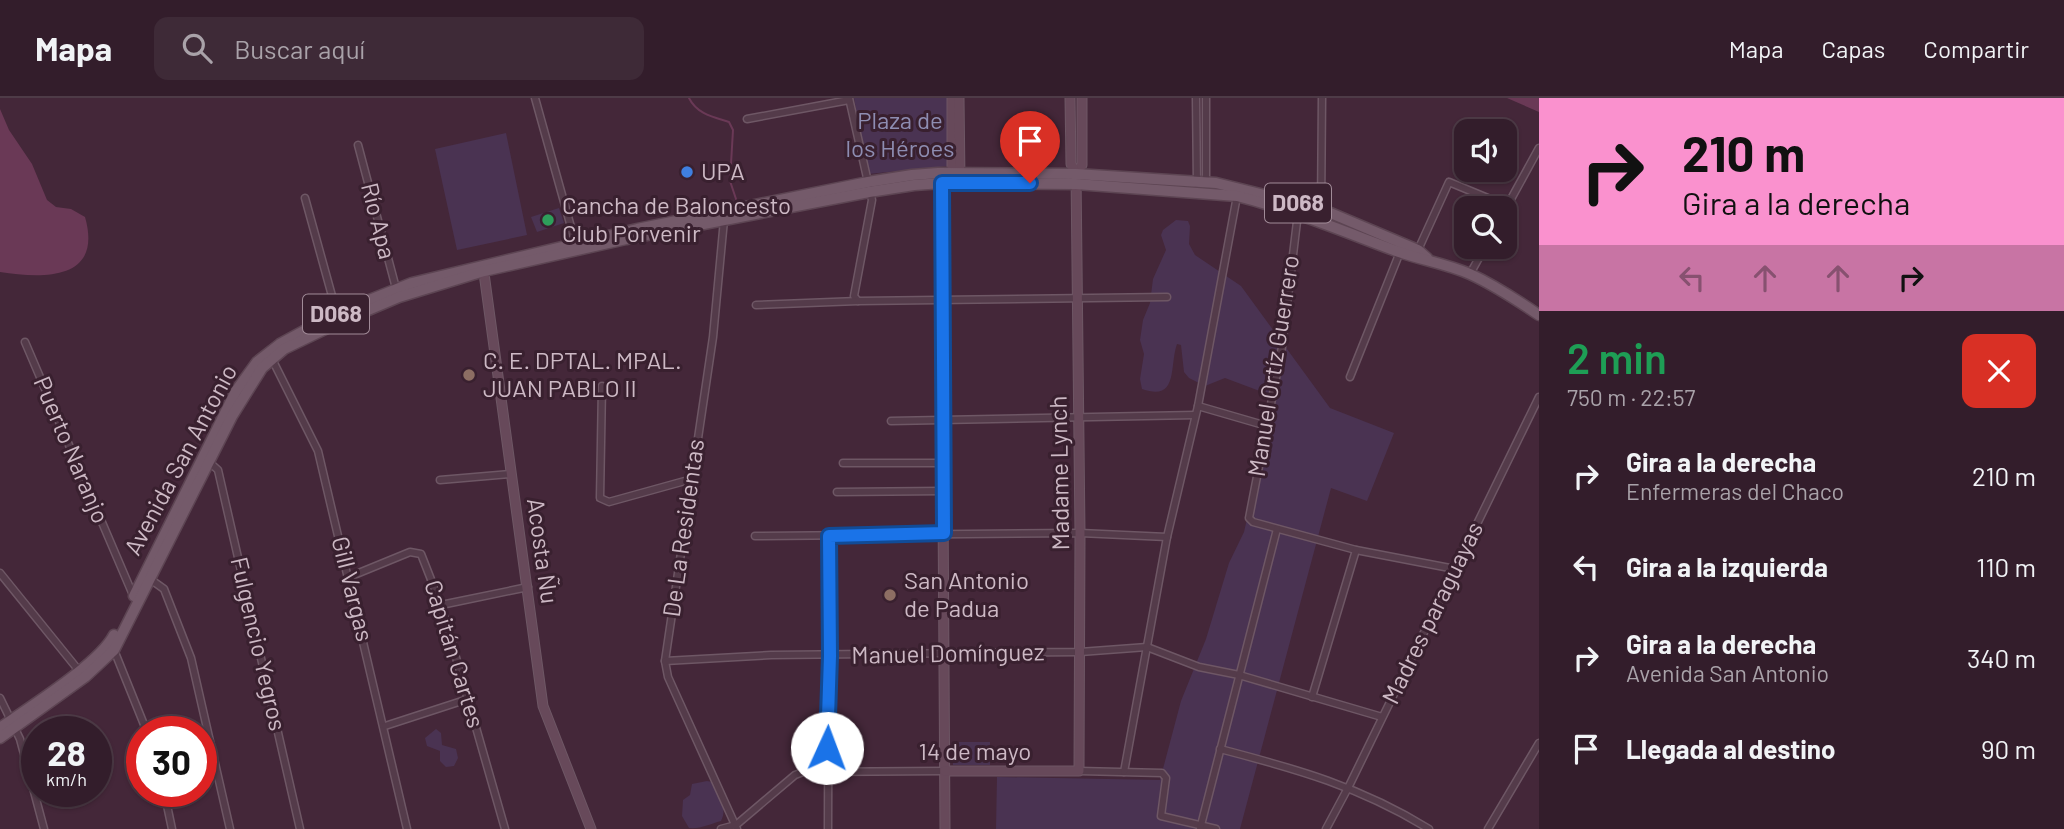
<!DOCTYPE html>
<html lang="es">
<meta charset="utf-8">
<style>
body{margin:0;font-family:Barlow,sans-serif;background:#3e2a37;color:#f1f3f6;height:100vh;display:flex;flex-direction:column;font-size:26px;white-space:nowrap}
*{box-sizing:border-box;margin:0}
p{font-size:23px;color:#a9a2a9}
.icon{flex:none;width:38px;height:38px;fill:none;stroke:currentColor;stroke-width:2;stroke-linecap:round;stroke-linejoin:round}
.map{position:relative;flex:1;overflow:hidden}
.sheet{display:flex;flex-direction:column;background:#331d2b;width:525px}
.sheet>*{flex:none}
.hud{background:#fa91ce;color:#111;overflow:hidden}
.fabs{position:absolute;left:1454px;top:21px;display:grid;gap:14px}
.fabs a{display:grid;place-items:center;width:63px;height:63px;border-radius:14px;background:#331d2b;box-shadow:0 2px 5px #0004,0 0 0 2px #4e3b47;font-size:35px}
.speed{position:absolute;left:21px;top:618px;display:flex;gap:14px;font-size:35px;font-weight:700;text-align:center}
.speed>*{display:grid;place-content:center;width:91px;height:91px;border-radius:50%;background:#331d2b;box-shadow:0 2px 5px #0004,0 0 0 2px #4e3b47;line-height:1}
.speed small{font-size:18px;font-weight:400}
.speed .limit{border:10px solid #d22;background:#fff;color:#111}
.pin{position:absolute;display:grid;place-items:center;width:60px;height:60px;color:#fff;margin:-72px -30px;border-radius:50% 50% 50% 0;rotate:-45deg;box-shadow:0 0 7px #0007}
.pin .icon{rotate:45deg}
.me{position:absolute;width:77px;margin:-38px;rotate:2deg;stroke-linejoin:round;filter:drop-shadow(0 0 5px #0008)}
.turn{display:flex;align-items:center;gap:24px;height:147px;padding:0 28px;font-size:32px}
.turn .icon{width:91px;height:91px;stroke-width:2.5}
.turn b{display:block;font-size:49px;line-height:60px}
.lanes{display:flex;align-items:center;height:66px;padding:0 28px;background:#0003;justify-content:center;gap:35px;direction:ltr}
.lanes .off{opacity:.35}
.round{display:grid;place-items:center;flex:none;width:74px;height:74px;border-radius:14px;background:#3e2a37}
.headline{display:flex;align-items:center;justify-content:space-between;height:119px;padding:0 28px}
h1{font-size:42px;font-weight:600;line-height:52px;color:#1e9e55}
ul{padding:0;list-style:none}
li{display:flex;align-items:center;gap:21px;height:91px;padding:0 28px}
li div{flex:1}
li b{display:block;font-size:26px}
li em{font-style:normal}
header{display:flex;align-items:center;gap:42px;box-sizing:border-box;height:98px;padding:0 35px;background:#331d2b;border-bottom:2px solid #4e3b47}
header strong{font-size:33px}
nav{display:flex;gap:38px;margin-inline-start:auto;font-size:24px}
.search{width:490px;height:63px;background:#3e2a37;display:flex;align-items:center;gap:18px;box-sizing:border-box;padding:0 24px;border-radius:14px;color:#a9a2a9;font-size:26px}
main{display:flex;flex:1;min-height:0}
.map>svg:first-child{display:block}
</style>
<header>
<strong>Mapa</strong>
<div class="search"><svg class="icon" aria-label="search" viewBox="0 0 24 24"><circle cx="10" cy="10" r="6"/><path d="M15 15l6 6"/></svg>Buscar aquí</div>
<nav><a>Mapa</a><a>Capas</a><a>Compartir</a></nav>
</header>
<main>
<div class="map">
<svg width="1539" height="731" viewBox="0 0 1539 731">
<rect width="100%" height="100%" fill="#442739"/>
<g fill="#4a3352">
<path d="M854,0H948L949,68L868,76Z"/>
<path d="M506,35L527,137L457,152L435,51Z"/>
<path d="M559,110L564,125L537,134L531,119Z"/>
<path d="M1176,122L1188,123L1190,128L1189,146L1195,157L1241,188L1330,310L1394,335L1367,403L1331,390L1240,731H996L997,679L1160,682L1181,603L1206,541L1229,465L1244,434L1264,347L1273,327L1274,315L1265,295L1225,280L1205,288L1189,280L1184,274L1181,247L1177,246C1169,268 1179,304 1142,291L1140,281L1144,256L1140,242L1143,222L1150,205L1153,181L1166,152L1161,137L1163,132Z"/>
<path d="M436,631L441,635L442,647L456,651L458,660L454,668L446,669L440,663V653L427,648L425,640Z"/>
<rect x="953" y="644" width="37" height="23"/>
<path d="M707,683L712,684C716,699 729,708 721,723C710,726 701,731 689,730L682,718L683,702L690,697L692,686Z"/>
</g>
<g fill="#6a3956">
<path d="M1507,0H1539V14Z"/>
<path d="M0,11L9,32L32,66L47,102L56,109L71,111L85,119C103,182 45,181 0,174Z"/>
</g>
<g fill="none" stroke-linecap="round" stroke-linejoin="round">
<path stroke="#6a3956" stroke-width="2" d="M689,0C697,16 713,19 729,24L733,32L730,83L736,101"/>
<g stroke="#6e5765" stroke-width="9">
<g id="street">
<path d="M535,0L576,147"/>
<path d="M849,0L872,102L854,198L858,203"/>
<path d="M1196,0L1197,86"/>
<path d="M747,21L849,2"/>
<path d="M358,47L397,194"/>
<path d="M1206,86V0"/>
<path d="M305,100L337,216"/>
<path d="M1505,112L1539,50"/>
<path d="M1321,114L1322,0"/>
<path d="M1298,115L1282,249L1249,420L1253,424L1356,452L1455,471"/>
<path d="M724,122L713,239L665,563L668,579L737,731"/>
<path d="M1418,152L1449,84L1507,108"/>
<path d="M1470,176L1485,149"/>
<path d="M756,207L858,203L1167,199"/>
<path d="M25,244L133,497"/>
<path d="M272,261L318,353L407,731"/>
<path d="M1350,279L1400,154"/>
<path d="M602,288L600,400L609,404L692,381"/>
<path d="M1198,308L1267,328"/>
<path d="M891,323L1195,317"/>
<path d="M207,362L218,372L300,731"/>
<path d="M843,365H944"/>
<path d="M440,382L511,376"/>
<path d="M837,394L944,393"/>
<path d="M755,438L1080,435L1167,439"/>
<path d="M0,475L80,574"/>
<path d="M349,479L410,454L421,456L441,507L505,731"/>
<path d="M150,481L164,491L191,560L230,731"/>
<path d="M441,507L528,489"/>
<path d="M114,552L147,634"/>
<path d="M665,563L771,557L1080,554L1147,549L1199,569L1239,577L1382,619"/>
<path d="M1312,599L1356,452"/>
<path d="M0,600L20,641L44,731"/>
<path d="M385,628L468,601"/>
<path d="M1220,651C1297,671 1361,689 1429,731"/>
<path d="M1079,673L1162,675L1166,680L1161,718L1216,731"/>
<path d="M1124,674L1167,439L1198,308L1237,98"/>
<path d="M164,693L172,731"/>
<path d="M721,731L736,727L795,677L803,674L945,673"/>
<path d="M828,731L829,438"/>
<path d="M1200,731L1277,431"/>
<path d="M1326,731L1349,688L1539,299"/>
<path d="M1488,731L1539,645"/>
</g>
</g>
<g stroke="#6e5765" stroke-width="11">
<g id="secondary">
<path d="M952,0V79"/>
<path d="M959,0L960,80"/>
<path d="M1076,76L1082,67V0"/>
<path d="M941,78L945,731"/>
<path d="M483,168L543,608L591,731"/>
<path d="M945,673H1079L1080,435L1076,76L1071,66L1070,0"/>
</g>
</g>
<g stroke="#5d4553" stroke-width="13">
<g id="primary">
<path d="M134,498L236,293L257,264L280,246L337,215L412,185L637,131L868,84L912,77L938,75L1076,76L1216,85L1321,111L1418,152L1427,160"/>
<path d="M0,630C29,609 99,566 114,537"/>
<path d="M0,640L85,579L114,552L232,318L262,270L284,251L340,224L399,199L484,173L626,141L869,94L914,87L942,85L1076,86L1237,98C1293,112 1345,134 1399,154C1422,162 1447,166 1470,176C1494,187 1517,202 1539,217"/>
</g>
</g>
<use href="#street" stroke="#543b4a" stroke-width="6"/>
<use href="#secondary" stroke="#67495a" stroke-width="9"/>
<use href="#primary" stroke="#745a6a" stroke-width="10"/>
</g>
<g fill="none" stroke-linecap="round" stroke-linejoin="round">
<g stroke="#114b97" stroke-width="18">
<path id="route" d="M827,650L830,558L829,438L944,435L942,85H1030"/>
</g>
<use href="#route" stroke="#1a73e8" stroke-width="12"/>
</g>
<circle fill="#3f7fe0" stroke="#39202f" stroke-width="2.5" cx="687" cy="74" r="7"/>
<circle fill="#2e9e5b" stroke="#39202f" stroke-width="2.5" cx="548" cy="122" r="7"/>
<g fill="#8d6e63" stroke="#39202f" stroke-width="2.5">
<circle cx="469" cy="277" r="7"/>
<circle cx="890" cy="497" r="7"/>
</g>
<g text-anchor="middle" stroke-width="6" stroke-linejoin="round" paint-order="stroke">
<g fill="#39202f" stroke="#a18b98" stroke-width="2">
<rect x="1265" y="85.5" width="66" height="39" rx="5"/>
<rect x="303" y="196.5" width="66" height="39" rx="5"/>
</g>
<g font-size="23" font-weight="bold" fill="#cdb9c5">
<text x="1298" y="113">D068</text>
<text x="336" y="224">D068</text>
</g>
<g font-size="24" fill="#8e8db2" stroke="#39202f">
<text x="900" y="31">Plaza de<tspan x="900" dy="28">los Héroes</tspan></text>
</g>
<g font-size="24" fill="#cdb9c5" stroke="#39202f" text-anchor="start">
<text x="701" y="82">UPA</text>
<text x="562" y="116">Cancha de Baloncesto<tspan x="562" dy="28">Club Porvenir</tspan></text>
<text x="483" y="271">C. E. DPTAL. MPAL.<tspan x="483" dy="28">JUAN PABLO II</tspan></text>
<text x="904" y="491">San Antonio<tspan x="904" dy="28">de Padua</tspan></text>
</g>
<g font-size="24" fill="#cdb9c5" stroke="#39202f">
<text transform="translate(378 123) rotate(76)" y="8">Río Apa</text>
<text transform="translate(1274 268) rotate(-81)" y="8">Manuel Ortíz Guerrero</text>
<text transform="translate(71 352) rotate(67)" y="8">Puerto Naranjo</text>
<text transform="translate(181 362) rotate(-62)" y="8">Avenida San Antonio</text>
<text transform="translate(1060 375) rotate(-91)" y="8">Madame Lynch</text>
<text transform="translate(684 430) rotate(-82)" y="8">De La Residentas</text>
<text transform="translate(542 453) rotate(82)" y="8">Acosta Ñu</text>
<text transform="translate(352 491) rotate(76)" y="8">Gill Vargas</text>
<text transform="translate(1433 515) rotate(-64)" y="8">Madres paraguayas</text>
<text transform="translate(258 546) rotate(77)" y="8">Fulgencio Yegros</text>
<text transform="translate(454 556) rotate(73)" y="8">Capitán Cartes</text>
<text transform="translate(948 556) rotate(-1)" y="8">Manuel Domínguez</text>
<text x="975" y="662">14 de mayo</text>
</g>
</g>
</svg>
<div class="fabs">
<a><svg class="icon" aria-label="sound" viewBox="0 0 24 24"><path d="M4 9h4l5-4v14l-5-4H4zM17 9q2 3 0 6"/></svg></a>
<a><svg class="icon" aria-label="search" viewBox="0 0 24 24"><circle cx="10" cy="10" r="6"/><path d="M15 15l6 6"/></svg></a>
</div>
<div class="speed"><div>28<small>km/h</small></div><div class="limit">30</div></div>
<div class="pin" style="left:1030px;top:85px;background:#d93025"><svg class="icon" aria-label="arrive" viewBox="0 0 24 24"><path d="M6 21V4h12l-3 4 3 4H6"/></svg></div>
<svg class="me" style="left:827px;top:650px" viewBox="-20 -20 40 40"><circle r="19" fill="#fff"/><path d="M0-13L10 11 0 6-10 11z" fill="#1a73e8"/></svg>
</div>
<section class="sheet">
<div class="hud">
<div class="turn"><svg class="icon" aria-label="right" viewBox="0 0 24 24"><path d="M7 20v-9h11M14 6l5 5-5 5"/></svg><div><b>210 m</b>Gira a la derecha</div></div>
<div class="lanes"><svg class="icon off" aria-label="left" viewBox="0 0 24 24"><path d="M17 20v-9H6M10 6l-5 5 5 5"/></svg><svg class="icon off" aria-label="ahead" viewBox="0 0 24 24"><path d="M12 20V5M6 11l6-6 6 6"/></svg><svg class="icon off" aria-label="ahead" viewBox="0 0 24 24"><path d="M12 20V5M6 11l6-6 6 6"/></svg><svg class="icon" aria-label="right" viewBox="0 0 24 24"><path d="M7 20v-9h11M14 6l5 5-5 5"/></svg></div>
</div>
<div class="headline"><div><h1>2 min</h1><p>750 m · 22:57</p></div><a class="round" style="background:#d93025;color:#fff"><svg class="icon" aria-label="close" viewBox="0 0 24 24"><path d="M6 6l12 12M18 6L6 18"/></svg></a></div>
<ul>
<li><svg class="icon" aria-label="right" viewBox="0 0 24 24"><path d="M7 20v-9h11M14 6l5 5-5 5"/></svg><div><b>Gira a la derecha</b><p>Enfermeras del Chaco</p></div><em>210 m</em></li>
<li><svg class="icon" aria-label="left" viewBox="0 0 24 24"><path d="M17 20v-9H6M10 6l-5 5 5 5"/></svg><div><b>Gira a la izquierda</b></div><em>110 m</em></li>
<li><svg class="icon" aria-label="right" viewBox="0 0 24 24"><path d="M7 20v-9h11M14 6l5 5-5 5"/></svg><div><b>Gira a la derecha</b><p>Avenida San Antonio</p></div><em>340 m</em></li>
<li><svg class="icon" aria-label="arrive" viewBox="0 0 24 24"><path d="M6 21V4h12l-3 4 3 4H6"/></svg><div><b>Llegada al destino</b></div><em>90 m</em></li>
</ul>
</section>
</main>
